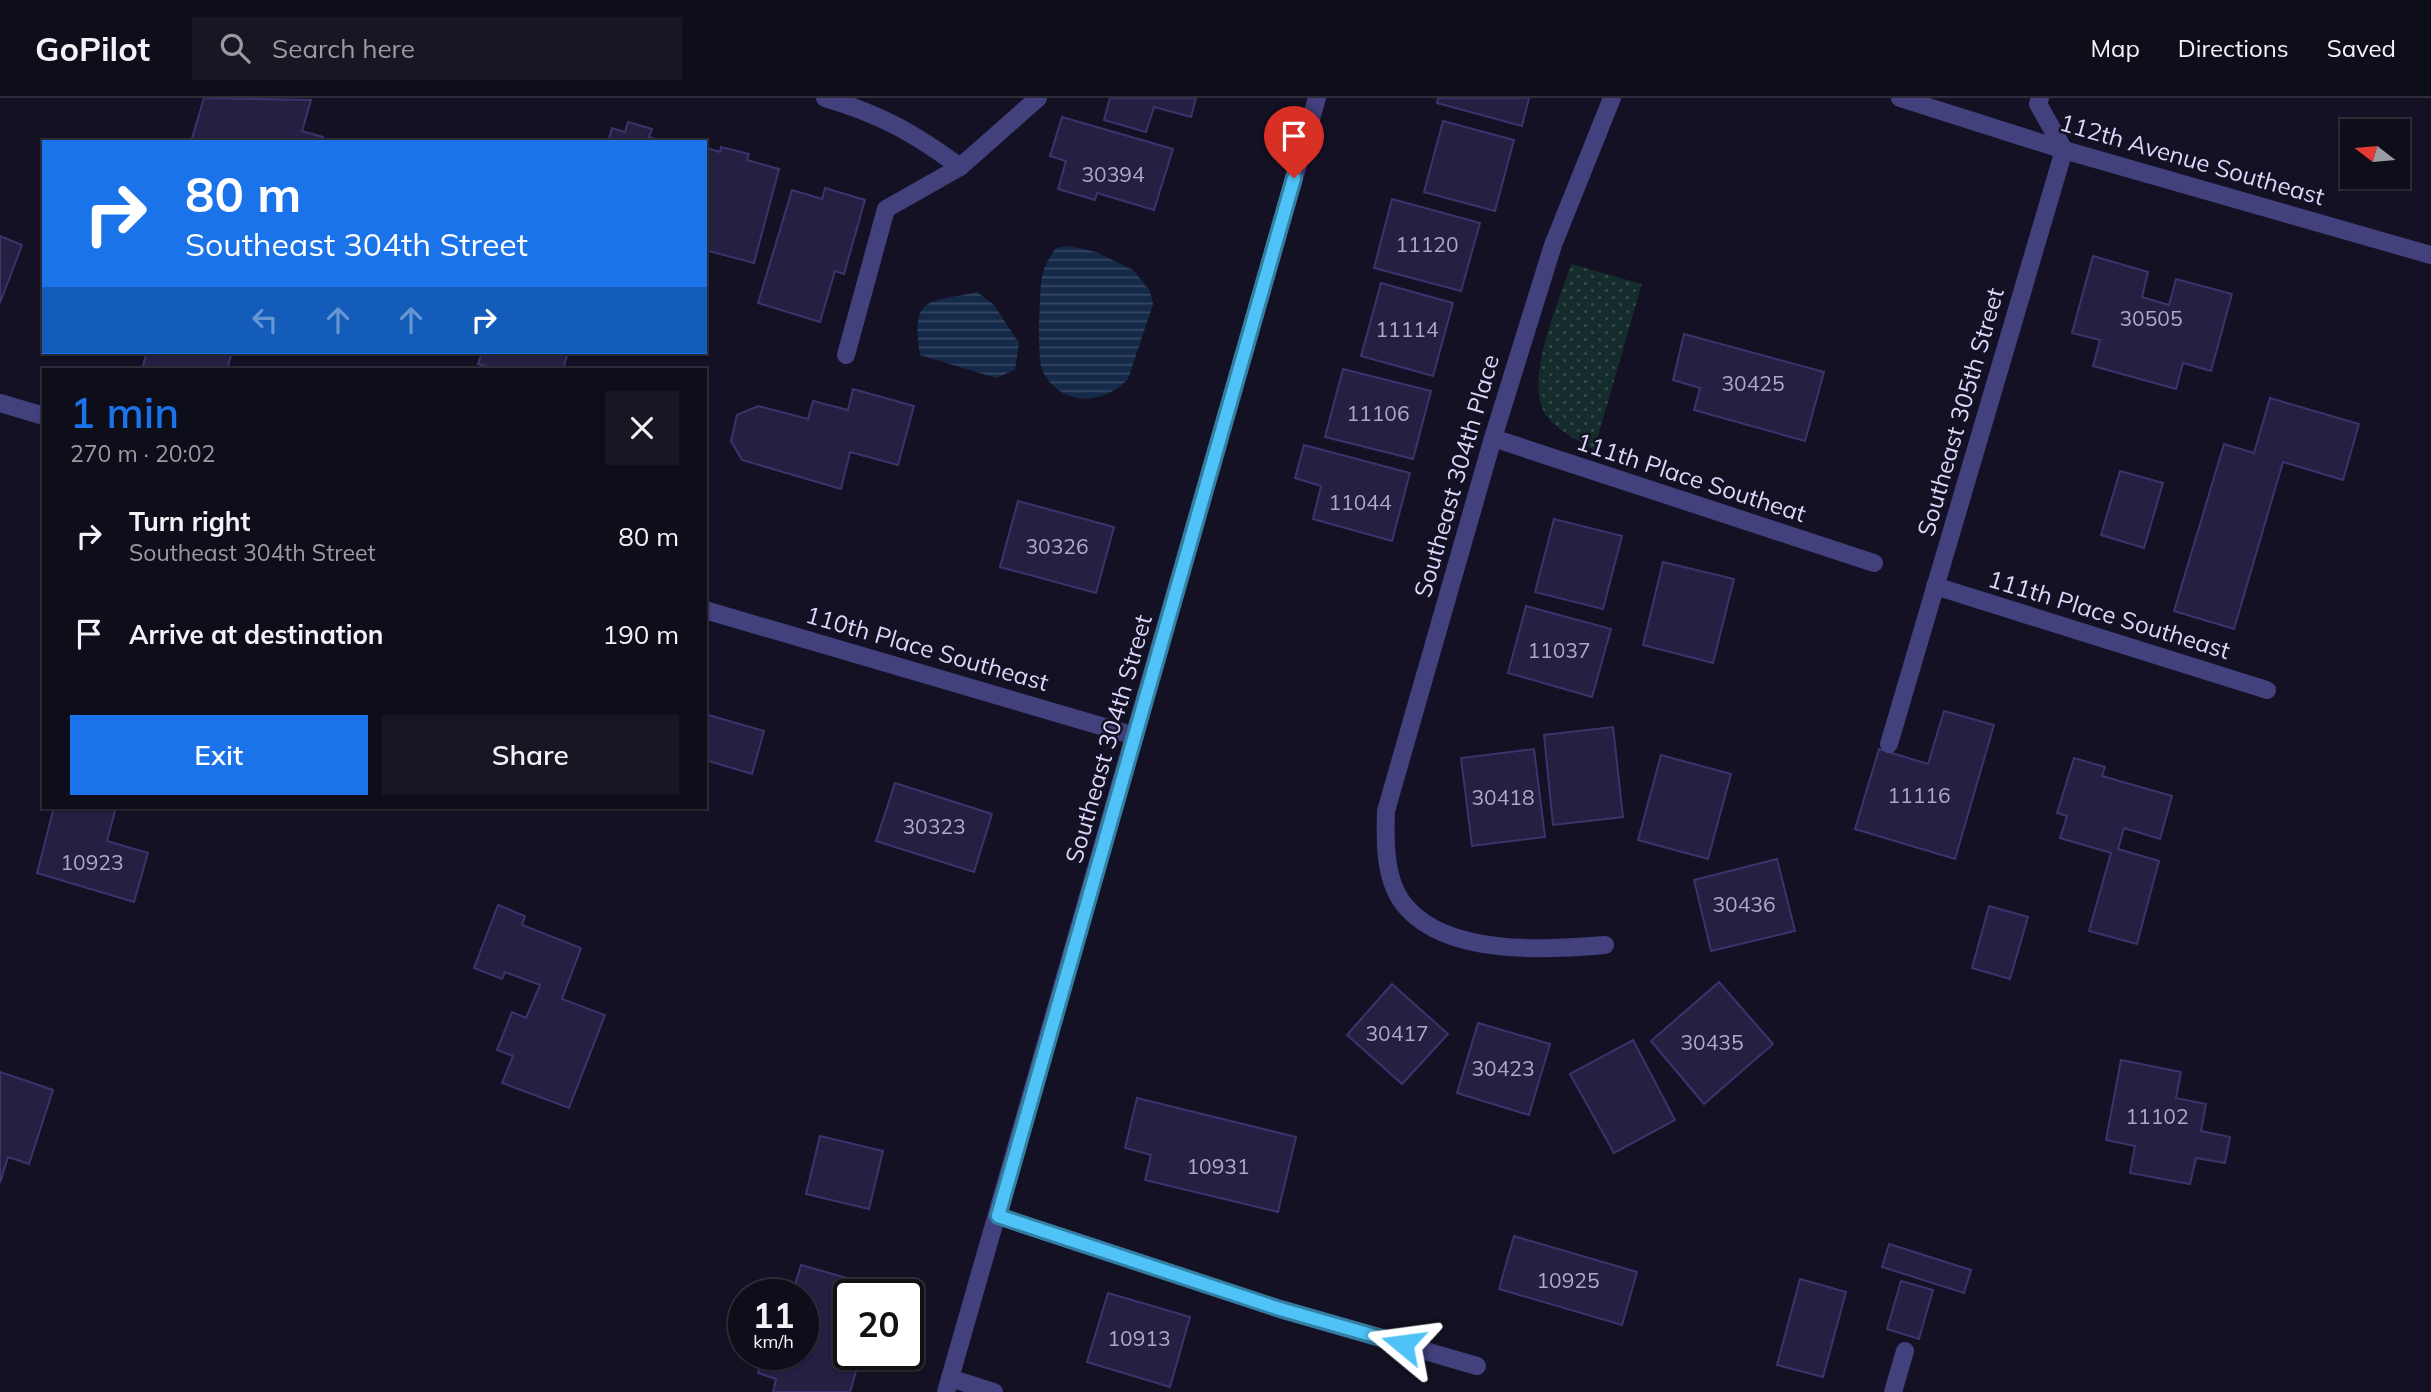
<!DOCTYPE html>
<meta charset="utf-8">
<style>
body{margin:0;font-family:Mulish,sans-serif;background:#171623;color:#f1f3f6;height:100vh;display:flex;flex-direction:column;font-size:26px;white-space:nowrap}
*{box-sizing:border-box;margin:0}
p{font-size:23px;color:#9b9ca2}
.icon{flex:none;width:38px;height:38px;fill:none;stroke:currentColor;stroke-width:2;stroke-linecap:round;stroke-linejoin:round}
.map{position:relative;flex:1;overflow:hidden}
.panel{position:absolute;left:42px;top:270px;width:665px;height:441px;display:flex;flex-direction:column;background:#0e0d1a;border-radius:0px;box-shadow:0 2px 5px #0004,0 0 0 2px #2e2d39}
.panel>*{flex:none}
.hud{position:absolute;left:42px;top:42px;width:665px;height:214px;border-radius:0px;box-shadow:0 2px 5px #0004,0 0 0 2px #2e2d39;background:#1a73e8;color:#fff;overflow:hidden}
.needle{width:46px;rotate:286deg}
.buttons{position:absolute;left:2340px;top:21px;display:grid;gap:14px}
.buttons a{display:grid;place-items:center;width:70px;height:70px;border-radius:0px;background:#0e0d1a;box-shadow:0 2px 5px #0004,0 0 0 2px #2e2d39;font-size:35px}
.speed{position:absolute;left:728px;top:1181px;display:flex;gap:14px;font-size:35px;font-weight:700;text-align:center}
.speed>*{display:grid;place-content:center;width:91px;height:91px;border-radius:50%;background:#0e0d1a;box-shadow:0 2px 5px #0004,0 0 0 2px #2e2d39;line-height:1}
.speed small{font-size:18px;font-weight:400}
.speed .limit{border:4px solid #111;border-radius:10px;background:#fff;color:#111}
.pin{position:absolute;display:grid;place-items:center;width:60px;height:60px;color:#fff;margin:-72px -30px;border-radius:50% 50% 50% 0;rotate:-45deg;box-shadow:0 0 7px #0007}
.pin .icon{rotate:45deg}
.me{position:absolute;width:77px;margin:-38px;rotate:286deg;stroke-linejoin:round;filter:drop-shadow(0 0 5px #0008)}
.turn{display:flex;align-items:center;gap:24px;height:147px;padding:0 28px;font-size:32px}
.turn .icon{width:91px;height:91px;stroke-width:2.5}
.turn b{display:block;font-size:49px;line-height:60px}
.lanes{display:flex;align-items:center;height:66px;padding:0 28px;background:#0003;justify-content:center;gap:35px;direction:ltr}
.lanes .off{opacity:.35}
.round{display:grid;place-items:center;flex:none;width:74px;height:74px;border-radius:0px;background:#171623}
.headline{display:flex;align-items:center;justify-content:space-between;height:119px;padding:0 28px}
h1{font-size:42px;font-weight:600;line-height:52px;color:#1a73e8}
.primary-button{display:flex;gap:14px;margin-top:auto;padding:14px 28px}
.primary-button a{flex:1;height:80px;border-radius:0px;background:#1a73e8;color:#fff;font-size:28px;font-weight:600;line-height:80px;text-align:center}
.primary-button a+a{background:#171623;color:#f1f3f6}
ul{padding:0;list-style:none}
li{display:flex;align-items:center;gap:21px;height:98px;padding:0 28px}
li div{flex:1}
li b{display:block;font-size:26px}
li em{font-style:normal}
header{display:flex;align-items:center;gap:42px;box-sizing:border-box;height:98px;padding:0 35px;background:#0e0d1a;border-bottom:2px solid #2e2d39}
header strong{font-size:33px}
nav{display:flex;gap:38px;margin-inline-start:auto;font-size:24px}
.search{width:490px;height:63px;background:#171623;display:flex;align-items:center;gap:18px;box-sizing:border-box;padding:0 24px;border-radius:0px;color:#9b9ca2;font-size:26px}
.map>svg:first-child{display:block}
</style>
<header>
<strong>GoPilot</strong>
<div class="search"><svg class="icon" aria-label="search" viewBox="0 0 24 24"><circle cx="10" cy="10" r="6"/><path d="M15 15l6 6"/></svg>Search here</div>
<nav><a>Map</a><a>Directions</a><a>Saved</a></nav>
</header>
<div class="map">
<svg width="2431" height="1294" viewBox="0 0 2431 1294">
<defs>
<pattern id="park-dots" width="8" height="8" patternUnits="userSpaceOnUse" patternTransform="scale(1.75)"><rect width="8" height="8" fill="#142c2b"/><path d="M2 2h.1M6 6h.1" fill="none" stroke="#364a4b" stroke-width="1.8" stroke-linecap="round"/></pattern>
<pattern id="water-rules" width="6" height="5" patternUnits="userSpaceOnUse" patternTransform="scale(1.75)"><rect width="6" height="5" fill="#152a49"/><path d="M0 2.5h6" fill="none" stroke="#364864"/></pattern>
</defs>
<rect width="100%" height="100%" fill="#131123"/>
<path fill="url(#park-dots)" d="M1571,166L1642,186L1594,352C1578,342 1557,333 1546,317C1523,283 1559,204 1571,166Z"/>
<g fill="url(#water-rules)">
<path d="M1070,148L1096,154L1133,172L1150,193L1153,206L1128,281C1102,308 1060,309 1042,272C1037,261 1039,187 1043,174C1046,165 1051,157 1056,150Z"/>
<path d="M977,194L994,207L1019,245L1015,272L996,280L920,257C910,196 930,205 977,194Z"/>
</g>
<g fill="#251f42" stroke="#3d336c" stroke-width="2">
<path d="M204,0L311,2L302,33L323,39L321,44H191Z"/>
<path d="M1110,0H1196L1191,19L1154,9L1146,34L1104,22Z"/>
<path d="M1438,0H1529L1522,28L1437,5Z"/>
<path d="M1062,19L1173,51L1154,112L1097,95L1095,102L1058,91L1066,63L1050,58Z"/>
<path d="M1443,23L1514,42L1495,113L1424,94Z"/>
<path d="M628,24L652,31L649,39L664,44H608L612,30L625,34Z"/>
<path d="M721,49L749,56L747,62L779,71L754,165L705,152V56L707,50L720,54Z"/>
<path d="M825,90L865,102L844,176L835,173L820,224L758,205L792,92L822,101Z"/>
<path d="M1392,101L1480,125L1461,193L1374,170Z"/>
<path d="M0,138L22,147L0,205Z"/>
<path d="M2093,158L2148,174L2142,199L2169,207L2176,181L2232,196L2211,273L2183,265L2176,291L2093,268L2100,242L2072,235Z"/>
<path d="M1381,185L1453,205L1433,278L1361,258Z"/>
<path d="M1684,236L1824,274L1805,343L1694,312L1700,290L1673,282Z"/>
<path d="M147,254H232L227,271H142Z"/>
<path d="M482,254H568L563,271H495L478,266Z"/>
<path d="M1343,271L1431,293L1413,361L1325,339Z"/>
<path d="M853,291L914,308L898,367L850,354L841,391L742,362L731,343L737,317L758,308L808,321L813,303L848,312Z"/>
<path d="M2270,300L2359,326L2343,382L2283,364L2234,531L2174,513L2224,346L2254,355Z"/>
<path d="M1304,347L1410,375L1392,443L1313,421L1321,388L1295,380Z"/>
<path d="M2120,373L2163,385L2144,450L2101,437Z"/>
<path d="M1018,403L1114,429L1096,495L1000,469Z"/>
<path d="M1554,421L1622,438L1603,511L1535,494Z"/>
<path d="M1663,464L1734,481L1713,565L1643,547Z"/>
<path d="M1526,508L1611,531L1592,599L1508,575Z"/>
<path d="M1944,613L1994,627L1955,761L1855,731L1879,651L1928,666Z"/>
<path d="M705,616L764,633L752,676L705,662Z"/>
<path d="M1613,629L1623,719L1553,727L1544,637Z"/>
<path d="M1534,651L1545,739L1472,748L1461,660Z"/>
<path d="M1661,657L1731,676L1708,761L1638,742Z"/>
<path d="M2074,660L2105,669L2102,678L2172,698L2160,741L2124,730L2118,751L2159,763L2137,846L2089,833L2111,755L2060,740L2067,718L2057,715Z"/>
<path d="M895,685L992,716L974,774L876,743Z"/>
<path d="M54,709H116L107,743L148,755L134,804L37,775Z"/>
<path d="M1777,761L1795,833L1711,853L1694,782Z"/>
<path d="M498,807L525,818L522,827L581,850L562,901L605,917L569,1010L502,985L513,958L497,952L512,914L526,920L540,887L505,874L502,881L474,870Z"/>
<path d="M1989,808L2028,819L2010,881L1972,870Z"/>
<path d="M1719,884L1773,946L1704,1006L1651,943Z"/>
<path d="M1392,886L1448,936L1402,986L1347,937Z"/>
<path d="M1478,925L1550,946L1529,1017L1457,995Z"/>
<path d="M1633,942L1675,1022L1614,1055L1570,976Z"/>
<path d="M2121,962L2181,974L2176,1000L2206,1006L2201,1033L2230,1039L2225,1065L2196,1060L2190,1086L2130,1075L2135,1048L2106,1042Z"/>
<path d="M0,974L53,992L29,1066L8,1059L0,1085Z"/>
<path d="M1137,1000L1296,1039L1278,1114L1145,1082L1151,1057L1125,1050Z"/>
<path d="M820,1038L883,1053L869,1111L806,1096Z"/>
<path d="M1514,1138L1637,1174L1622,1227L1499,1191Z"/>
<path d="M1889,1146L1971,1172L1964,1195L1882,1169Z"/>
<path d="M801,1167L879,1189L877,1197H849V1256H861L850,1294H773L776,1281L758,1275L763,1256H803V1197H792Z"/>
<path d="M1800,1181L1846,1194L1823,1279L1777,1267Z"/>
<path d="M1901,1183L1933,1192L1919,1241L1887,1231Z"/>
<path d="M1108,1195L1190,1219L1170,1289L1087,1264Z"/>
</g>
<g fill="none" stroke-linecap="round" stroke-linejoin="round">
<g stroke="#42407d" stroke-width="18">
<path d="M825,0C880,16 914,35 960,69"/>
<path d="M1900,0L2064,52L2431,157"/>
<path d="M846,257L886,111L960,69L1038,0"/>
<path d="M0,305L44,318"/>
<path d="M1493,340L1874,465"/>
<path d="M1935,488L2267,592"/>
<path d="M705,512L1135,638"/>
<path d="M1889,646L2064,52L2038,6L2040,0"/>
<path d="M1605,847C1546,852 1450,858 1407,810C1384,785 1385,744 1386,713L1493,340L1553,147L1612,0"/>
<path d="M998,1118L1280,1211L1477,1268"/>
<path d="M950,1280L994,1294"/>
<path d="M946,1294L1317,0"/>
<path d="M1893,1294L1905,1253"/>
</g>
</g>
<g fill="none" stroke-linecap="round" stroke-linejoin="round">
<g stroke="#337fa1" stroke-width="18">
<path id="route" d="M1294,80L998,1118L1280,1211L1403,1246"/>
</g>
<use href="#route" stroke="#4fc3f7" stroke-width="12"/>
</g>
<g text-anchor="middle" stroke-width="5" stroke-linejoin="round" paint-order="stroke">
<g font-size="21" fill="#ada9cd">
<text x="1113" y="84">30394</text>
<text x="1427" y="154">11120</text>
<text x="2151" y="228">30505</text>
<text x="1407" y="239">11114</text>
<text x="1753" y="293">30425</text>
<text x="1378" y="323">11106</text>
<text x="1360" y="412">11044</text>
<text x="1057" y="456">30326</text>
<text x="1559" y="560">11037</text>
<text x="1919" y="705">11116</text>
<text x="1503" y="707">30418</text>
<text x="934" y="736">30323</text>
<text x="92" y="772">10923</text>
<text x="1744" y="814">30436</text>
<text x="1397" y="943">30417</text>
<text x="1712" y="952">30435</text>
<text x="1503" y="978">30423</text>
<text x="2157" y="1026">11102</text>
<text x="1218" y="1076">10931</text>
<text x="1568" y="1190">10925</text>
<text x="1139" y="1248">10913</text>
</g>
<g font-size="24" fill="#dad7fb" stroke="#131123">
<text transform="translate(2192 62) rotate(16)" y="8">112th Avenue Southeast</text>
<text transform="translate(1961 314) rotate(-74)" y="8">Southeast 305th Street</text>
<text transform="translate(1457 378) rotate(-74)" y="8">Southeast 304th Place</text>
<text transform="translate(1691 380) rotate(18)" y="8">111th Place Southeat</text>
<text transform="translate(2109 517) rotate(17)" y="8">111th Place Southeast</text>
<text transform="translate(927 551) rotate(16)" y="8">110th Place Southeast</text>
<text transform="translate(1109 641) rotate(-74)" y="8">Southeast 304th Street</text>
</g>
</g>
</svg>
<div class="buttons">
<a><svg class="needle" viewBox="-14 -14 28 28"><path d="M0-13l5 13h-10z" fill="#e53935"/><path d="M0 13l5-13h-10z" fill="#9b9ca2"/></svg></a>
</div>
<div class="speed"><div>11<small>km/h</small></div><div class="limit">20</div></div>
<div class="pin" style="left:1294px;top:80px;background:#d93025"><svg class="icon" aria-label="arrive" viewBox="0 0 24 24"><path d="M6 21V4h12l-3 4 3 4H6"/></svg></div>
<svg class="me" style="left:1403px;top:1246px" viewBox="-20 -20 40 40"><path d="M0-17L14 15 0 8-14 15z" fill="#4fc3f7" stroke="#fff" stroke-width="4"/></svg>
<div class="hud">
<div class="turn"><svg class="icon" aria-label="right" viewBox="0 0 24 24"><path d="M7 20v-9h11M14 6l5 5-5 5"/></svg><div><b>80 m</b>Southeast 304th Street</div></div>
<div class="lanes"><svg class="icon off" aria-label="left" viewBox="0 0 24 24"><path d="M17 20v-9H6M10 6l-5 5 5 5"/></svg><svg class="icon off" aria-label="ahead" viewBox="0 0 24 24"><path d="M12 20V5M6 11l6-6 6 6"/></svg><svg class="icon off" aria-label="ahead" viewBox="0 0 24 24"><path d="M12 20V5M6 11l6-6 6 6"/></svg><svg class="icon" aria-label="right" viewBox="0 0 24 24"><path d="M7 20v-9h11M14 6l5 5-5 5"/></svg></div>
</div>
<section class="panel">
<div class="headline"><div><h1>1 min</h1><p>270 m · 20:02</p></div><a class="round"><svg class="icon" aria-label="close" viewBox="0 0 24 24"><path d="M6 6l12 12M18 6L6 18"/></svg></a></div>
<ul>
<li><svg class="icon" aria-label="right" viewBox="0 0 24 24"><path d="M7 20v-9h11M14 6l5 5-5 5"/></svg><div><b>Turn right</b><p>Southeast 304th Street</p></div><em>80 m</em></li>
<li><svg class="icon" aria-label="arrive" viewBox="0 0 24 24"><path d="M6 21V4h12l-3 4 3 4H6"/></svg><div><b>Arrive at destination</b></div><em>190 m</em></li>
</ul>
<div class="primary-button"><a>Exit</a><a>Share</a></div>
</section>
</div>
